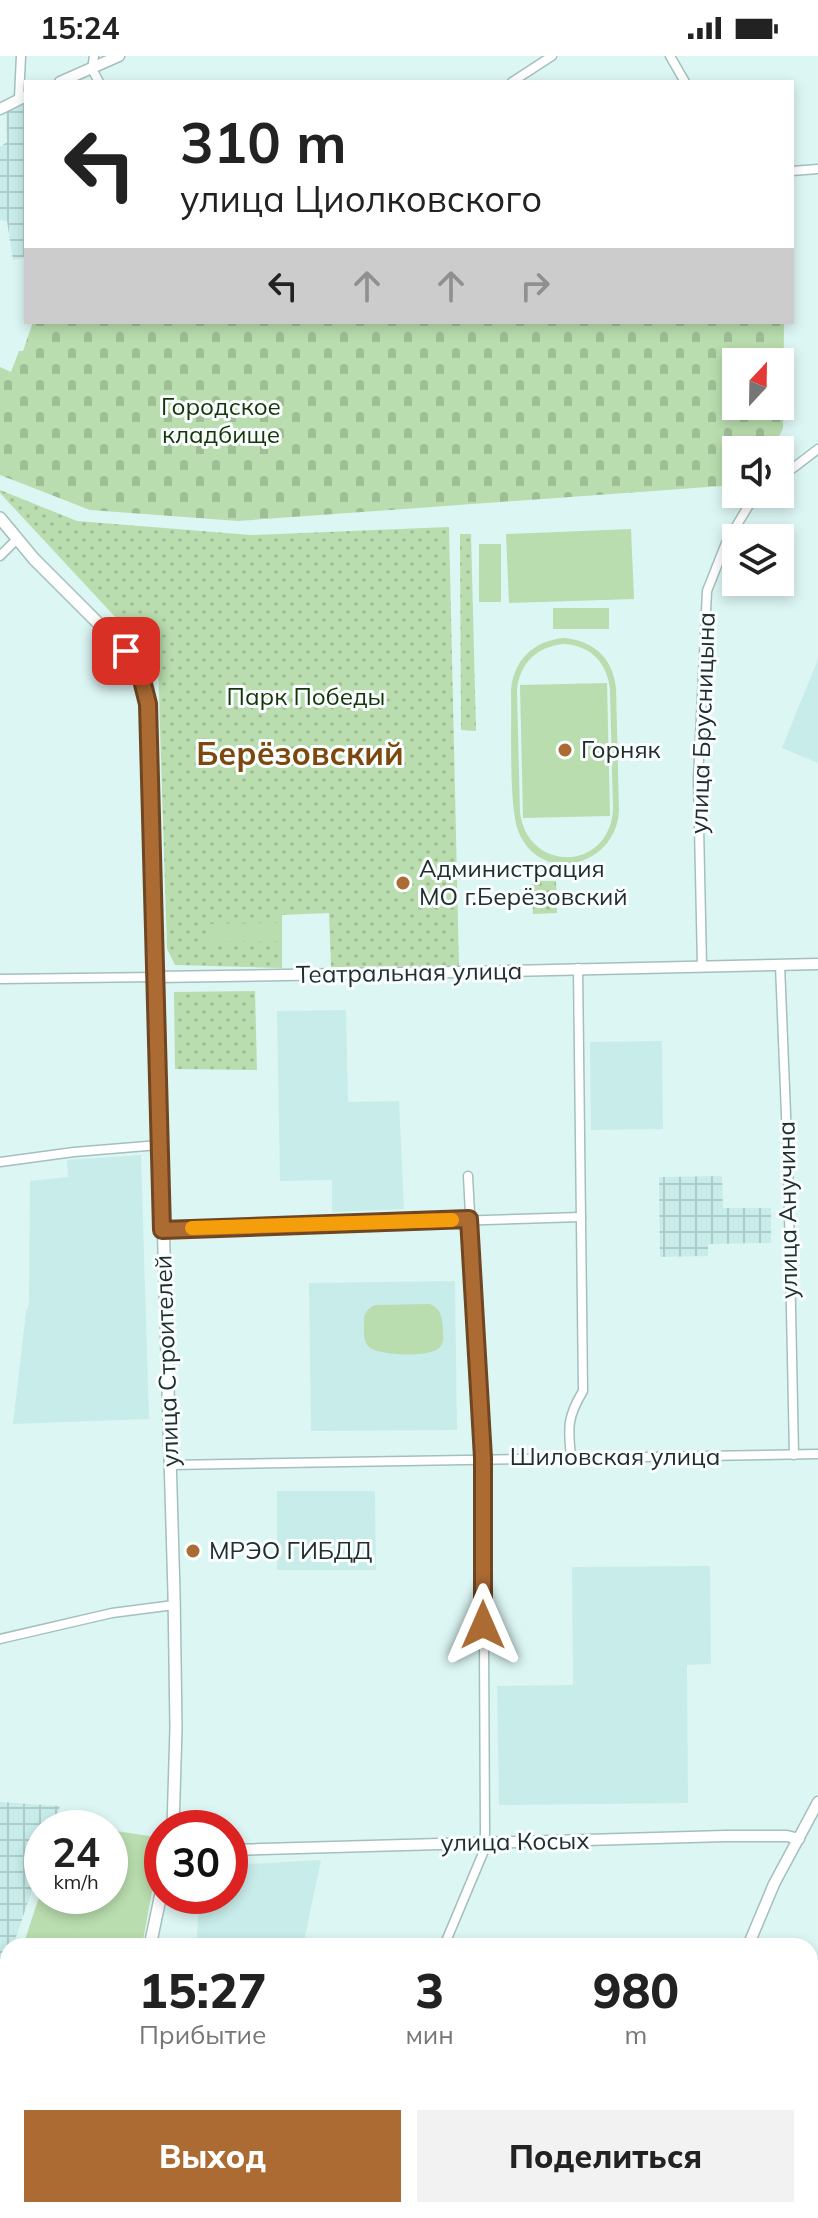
<!DOCTYPE html>
<html lang="ru">
<meta charset="utf-8">
<style>
body{margin:0;font-family:Mulish,sans-serif;background:#f2f2f2;color:#222;height:100vh;display:flex;flex-direction:column;font-size:30px;white-space:nowrap}
*{box-sizing:border-box;margin:0}
p{font-size:26px;color:#767676}
.icon{flex:none;width:44px;height:44px;fill:none;stroke:currentColor;stroke-width:2;stroke-linecap:round;stroke-linejoin:round}
.map{position:relative;flex:1;overflow:hidden}
.details{position:absolute;left:0px;top:1882px;width:818px;height:280px;display:flex;flex-direction:column;background:#fff;border-radius:24px 24px 0 0;box-shadow:0 4px 12px #0003}
.details>*{flex:none}
.top-card{position:absolute;left:24px;top:24px;width:770px;height:244px;border-radius:0px;box-shadow:0 4px 12px #0003;background:#fff;color:#222;overflow:hidden}
.needle{width:52px;rotate:22deg}
.buttons{position:absolute;left:722px;top:292px;display:grid;gap:16px}
.buttons a{display:grid;place-items:center;width:72px;height:72px;border-radius:0px;background:#fff;box-shadow:0 4px 12px #0003;font-size:40px}
.speed{position:absolute;left:24px;top:1754px;display:flex;gap:16px;font-size:40px;font-weight:700;text-align:center}
.speed>*{display:grid;place-content:center;width:104px;height:104px;border-radius:50%;background:#fff;box-shadow:0 4px 12px #0003;line-height:1}
.speed small{font-size:20px;font-weight:400}
.speed .limit{border:12px solid #d22;background:#fff;color:#111}
.pin{position:absolute;display:grid;place-items:center;width:68px;height:68px;color:#fff;margin:-34px;border-radius:16px;box-shadow:0 4px 12px #0006}
.me{position:absolute;width:88px;margin:-44px;rotate:0deg;stroke-linejoin:round;filter:drop-shadow(0 0 6px #0008)}
.turn{display:flex;align-items:center;gap:28px;height:168px;padding:0 24px;font-size:36px}
.turn .icon{width:104px;height:104px;stroke-width:2.5}
.turn b{display:block;font-size:56px;line-height:68px}
.lanes{display:flex;align-items:center;height:76px;padding:0 24px;background:#0003;justify-content:center;gap:40px;direction:ltr}
.lanes .off{opacity:.35}
.eta{display:flex;justify-content:space-evenly;align-items:center;height:136px;text-align:center}
.eta b{font-size:48px;font-weight:800;line-height:56px}
.primary-button{display:flex;gap:16px;margin-top:auto;padding:16px 24px}
.primary-button a{flex:1;height:92px;border-radius:0px;background:#ab6b33;color:#fff;font-size:32px;font-weight:800;line-height:92px;text-align:center}
.primary-button a+a{background:#f2f2f2;color:#222}
.status{display:flex;justify-content:space-between;align-items:center;height:56px;padding:0 40px;background:#fff;direction:ltr}
.status svg{height:22px;fill:currentColor}
.map>svg:first-child{display:block}
</style>
<div class="status"><b>15:24</b><svg viewBox="0 0 49 12"><path d="M0 12V9h3v3zM5 12V6h3v6zM10 12V3h3v9zM15 12V0h3v12zM26 1h20v11H26zM47 4h2v5h-2z"/></svg></div>
<div class="map">
<svg width="818" height="2162" viewBox="0 0 818 2162">
<defs>
<pattern id="industrial-grid" width="8" height="8" patternUnits="userSpaceOnUse" patternTransform="scale(2)"><rect width="8" height="8" fill="#c8ecea"/><path d="M0 4h8M4 0v8" fill="none" stroke="#accbc9"/></pattern>
<pattern id="grass-dots" width="8" height="8" patternUnits="userSpaceOnUse" patternTransform="scale(2)"><rect width="8" height="8" fill="#b9ddae"/><path d="M2 2h.1M6 6h.1" fill="none" stroke="#9fbe96" stroke-width="1.8" stroke-linecap="round"/></pattern>
<pattern id="cemetery-stones" width="16" height="16" patternUnits="userSpaceOnUse" patternTransform="scale(2)"><rect width="16" height="16" fill="#b9ddae"/><path d="M2 7V4a2 2 0 0 1 4 0v3zM10 15v-3a2 2 0 0 1 4 0v3z" fill="#9fbe96"/></pattern>
</defs>
<rect width="100%" height="100%" fill="#dcf6f4"/>
<g fill="#c8ecea">
<path d="M818,603V707L782,692Z"/>
<path d="M346,954L348,1046L399,1045L404,1153L332,1156V1124L280,1125L277,955Z"/>
<path d="M662,985L663,1073L591,1074L590,986Z"/>
<path d="M141,1099L149,1363L13,1368L26,1255L29,1249L30,1125L68,1121L67,1104Z"/>
<path d="M455,1225L457,1374L311,1375L309,1227Z"/>
<path d="M277,1435H375L376,1514H277Z"/>
<path d="M710,1510L711,1608L687,1609L688,1747L499,1749L497,1630L573,1629L572,1511Z"/>
<path d="M321,1804L303,1890H196L200,1840H230V1809Z"/>
</g>
<g fill="url(#industrial-grid)">
<path d="M26,47V201L13,204L7,165L0,164V91L7,86L6,55Z"/>
<path d="M722,1120L723,1152H771V1187L708,1188V1200L660,1201L659,1121Z"/>
<path d="M0,1746L60,1750L53,1772H42V1804L13,1890H8V1905L0,1929Z"/>
</g>
<g fill="url(#grass-dots)">
<path d="M0,434L77,465L251,479L449,471L459,910L331,911L329,857L282,859V912L175,909L167,893L158,607L0,437Z"/>
<path d="M460,478H471L476,675L461,674Z"/>
<path d="M532,825H556L557,857L533,858Z"/>
<path d="M255,935L257,1014L175,1013L174,936Z"/>
</g>
<path fill="url(#cemetery-stones)" fill-rule="evenodd" d="M33,266H784L783,372L773,394H736V429L238,465L90,454L0,419V311L11,316L19,295H23ZM736,306H780V350H736Z"/>
<g fill="#b9ddae" fill-rule="evenodd">
<path d="M631,473L634,543L509,547L506,478Z"/>
<rect x="479" y="488" width="22" height="58"/>
<rect x="553" y="552" width="56" height="21"/>
<path d="M563,582C593,584 613,602 616,632L619,755C616,810 542,830 519,777C508,751 512,667 511,635C513,605 533,585 563,582ZM563,588C590,589 607,606 610,633L613,754C609,816 527,817 520,756L517,635C519,608 536,591 563,588Z"/>
<path d="M607,627L610,760L523,762L520,629Z"/>
<path d="M279,867L280,885L207,886V868Z"/>
<path d="M430,1248C442,1254 442,1261 443,1274C443,1280 445,1286 440,1291C432,1302 379,1300 369,1291C363,1285 364,1277 364,1268C363,1259 366,1253 375,1249Z"/>
<path d="M110,1774L155,1781L161,1786L142,1890H23L42,1832V1840H110Z"/>
<path d="M8,1933V2154L41,2156L39,2162H0V1957Z"/>
</g>
<g fill="none" stroke-linecap="round" stroke-linejoin="round">
<g stroke="#a5bfbd" stroke-width="11">
<g id="minor">
<path d="M94,0L92,13L99,26"/>
<path d="M670,0L685,26"/>
<path d="M512,26L552,0"/>
<path d="M19,42L21,0"/>
<path d="M792,115L818,113"/>
<path d="M780,422L818,393"/>
<path d="M0,500L16,484"/>
<path d="M780,909L788,1108L794,1399"/>
<path d="M702,910L698,723L707,535L726,487L752,444L760,438"/>
<path d="M0,923L156,921"/>
<path d="M0,1106L74,1096L159,1089"/>
<path d="M162,1174L581,1161"/>
<path d="M571,1401C568,1372 567,1361 583,1335L578,912"/>
<path d="M171,1409L818,1398"/>
<path d="M0,1583L112,1557L174,1549"/>
<path d="M444,1890L483,1797L485,1777L483,1402L468,1120"/>
<path d="M395,2154L414,2162"/>
<path d="M162,2162L165,2154"/>
<path d="M330,2162L333,2154"/>
</g>
</g>
<g stroke="#a5bfbd" stroke-width="13">
<g id="tertiary">
<path d="M60,26L119,0"/>
<path d="M0,53L26,40"/>
<path d="M156,921C377,918 597,914 818,908"/>
<path d="M230,1794L725,1780H787L799,1783"/>
<path d="M748,1890L774,1828L818,1746"/>
<path d="M630,2162L633,2154"/>
</g>
</g>
<g stroke="#a5bfbd" stroke-width="14">
<g id="secondary">
<path d="M0,462L34,503L126,595L140,616L148,648L174,1537L176,1672L173,1772"/>
<path d="M150,1890L162,1833"/>
<path d="M52,2162L55,2154"/>
</g>
</g>
<use href="#minor" stroke="#fff" stroke-width="8"/>
<use href="#tertiary" stroke="#fff" stroke-width="10"/>
<use href="#secondary" stroke="#fff" stroke-width="11"/>
</g>
<g fill="none" stroke-linecap="round" stroke-linejoin="round">
<g stroke="#6f4621" stroke-width="20">
<path id="route" d="M126,595L140,616L148,648L162,1174L469,1163L483,1402V1569"/>
</g>
<use href="#route" stroke="#ab6b33" stroke-width="14"/>
<path stroke="#f59e0b" stroke-width="14" d="M192,1172L452,1164"/>
</g>
<g fill="#ab6b33" stroke="#f9fefe" stroke-width="3">
<circle cx="565" cy="694" r="8"/>
<circle cx="403" cy="827" r="8"/>
<circle cx="193" cy="1495" r="8"/>
</g>
<g text-anchor="middle" stroke-width="6" stroke-linejoin="round" paint-order="stroke">
<g font-size="24" fill="#16360a" stroke="#f9fefe">
<text x="221" y="359">Городское<tspan x="221" dy="28">кладбище</tspan></text>
<text x="306" y="649">Парк Победы</text>
</g>
<g font-size="24" fill="#232d2c" stroke="#f9fefe">
<text transform="translate(703 667) rotate(-88)" y="8">улица Брусницына</text>
<text transform="translate(409 917) rotate(-1)" y="8">Театральная улица</text>
<text transform="translate(788 1154) rotate(-91)" y="8">улица Анучина</text>
<text transform="translate(167 1305) rotate(-92)" y="8">улица Строителей</text>
<text x="615" y="1409">Шиловская улица</text>
<text transform="translate(515 1786) rotate(-1)" y="8">улица Косых</text>
</g>
<g font-size="24" fill="#232d2c" stroke="#f9fefe" text-anchor="start">
<text x="581" y="702">Горняк</text>
<text x="419" y="821">Администрация<tspan x="419" dy="28">МО г.Берёзовский</tspan></text>
<text x="209" y="1503">МРЭО ГИБДД</text>
</g>
<g font-size="32" font-weight="bold" fill="#7e470e" stroke="#f9fefe">
<text x="300" y="709">Берёзовский</text>
</g>
</g>
</svg>
<div class="buttons">
<a><svg class="needle" viewBox="-14 -14 28 28"><path d="M0-13l5 13h-10z" fill="#e53935"/><path d="M0 13l5-13h-10z" fill="#767676"/></svg></a>
<a><svg class="icon" aria-label="sound" viewBox="0 0 24 24"><path d="M4 9h4l5-4v14l-5-4H4zM17 9q2 3 0 6"/></svg></a>
<a><svg class="icon" aria-label="layers" viewBox="0 0 24 24"><path d="M12 4l9 5-9 5-9-5zM3 14l9 5 9-5"/></svg></a>
</div>
<div class="speed"><div>24<small>km/h</small></div><div class="limit">30</div></div>
<div class="pin" style="left:126px;top:595px;background:#d93025"><svg class="icon" aria-label="arrive" viewBox="0 0 24 24"><path d="M6 21V4h12l-3 4 3 4H6"/></svg></div>
<svg class="me" style="left:483px;top:1569px" viewBox="-20 -20 40 40"><path d="M0-17L14 15 0 8-14 15z" fill="#ab6b33" stroke="#fff" stroke-width="4"/></svg>
<div class="top-card">
<div class="turn"><svg class="icon" aria-label="left" viewBox="0 0 24 24"><path d="M17 20v-9H6M10 6l-5 5 5 5"/></svg><div><b>310 m</b>улица Циолковского</div></div>
<div class="lanes"><svg class="icon" aria-label="left" viewBox="0 0 24 24"><path d="M17 20v-9H6M10 6l-5 5 5 5"/></svg><svg class="icon off" aria-label="ahead" viewBox="0 0 24 24"><path d="M12 20V5M6 11l6-6 6 6"/></svg><svg class="icon off" aria-label="ahead" viewBox="0 0 24 24"><path d="M12 20V5M6 11l6-6 6 6"/></svg><svg class="icon off" aria-label="right" viewBox="0 0 24 24"><path d="M7 20v-9h11M14 6l5 5-5 5"/></svg></div>
</div>
<section class="details">
<div class="eta">
<div><b>15:27</b><p>Прибытие</p></div>
<div><b>3</b><p>мин</p></div>
<div><b>980</b><p>m</p></div>
</div>
<div class="primary-button"><a>Выход</a><a>Поделиться</a></div>
</section>
</div>
